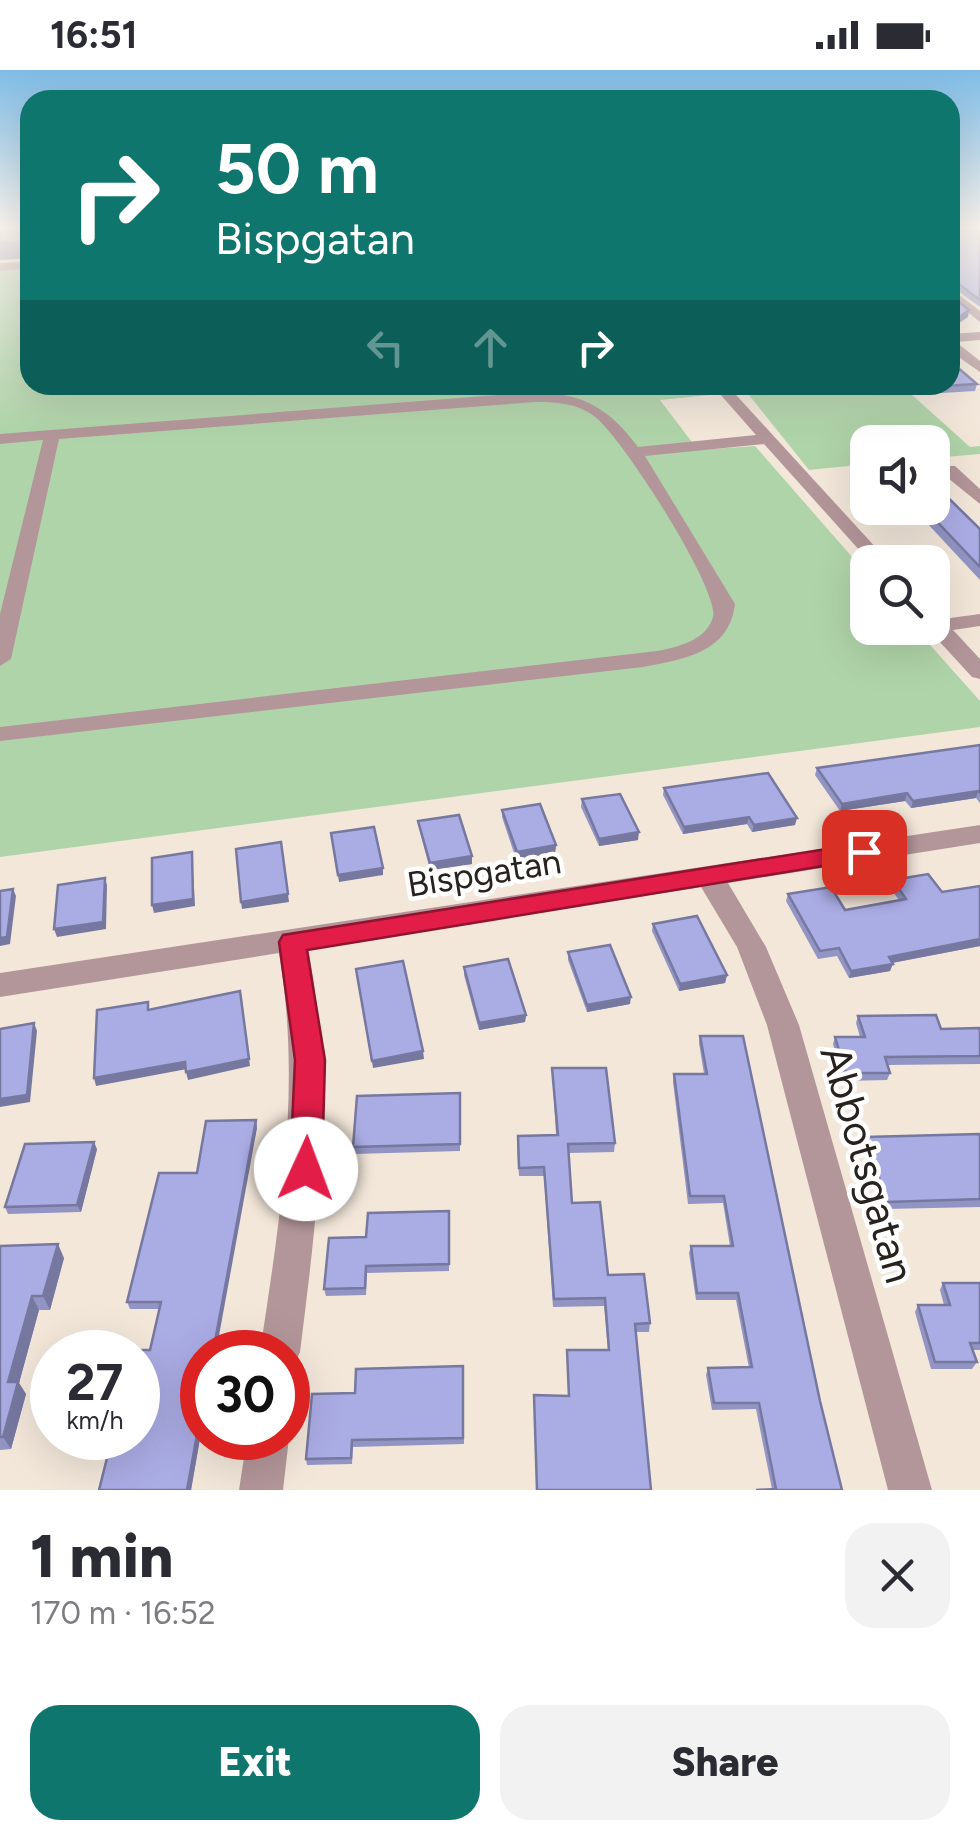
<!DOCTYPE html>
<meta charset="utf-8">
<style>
body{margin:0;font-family:Figtree,sans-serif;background:#f2f2f3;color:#2b2b33;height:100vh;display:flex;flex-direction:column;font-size:38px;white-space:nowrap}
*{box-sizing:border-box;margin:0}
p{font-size:32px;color:#7c7c81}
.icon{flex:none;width:55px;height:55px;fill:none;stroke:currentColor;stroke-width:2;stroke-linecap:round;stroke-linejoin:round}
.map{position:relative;height:1420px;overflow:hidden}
.sheet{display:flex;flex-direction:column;background:#fff;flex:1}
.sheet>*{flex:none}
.banner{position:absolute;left:20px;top:20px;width:940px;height:305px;border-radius:30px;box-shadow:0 10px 40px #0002;background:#0f766e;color:#fff;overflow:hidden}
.controls{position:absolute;left:850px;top:355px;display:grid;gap:20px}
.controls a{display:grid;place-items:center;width:100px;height:100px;border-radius:20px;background:#fff;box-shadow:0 10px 40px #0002;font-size:50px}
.speed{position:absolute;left:30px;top:1260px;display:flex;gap:20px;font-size:50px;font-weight:700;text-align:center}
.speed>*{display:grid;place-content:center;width:130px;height:130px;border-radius:50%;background:#fff;box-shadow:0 10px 40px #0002;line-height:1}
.speed small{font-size:25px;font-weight:400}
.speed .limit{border:15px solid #d22;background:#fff;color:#111}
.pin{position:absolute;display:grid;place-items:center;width:85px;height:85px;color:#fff;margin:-42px;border-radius:20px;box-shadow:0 5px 15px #0006}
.me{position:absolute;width:110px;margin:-55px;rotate:2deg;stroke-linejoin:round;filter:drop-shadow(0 0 8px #0008)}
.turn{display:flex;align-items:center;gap:35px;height:210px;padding:0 30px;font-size:45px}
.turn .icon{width:130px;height:130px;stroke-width:2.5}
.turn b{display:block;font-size:70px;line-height:85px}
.lanes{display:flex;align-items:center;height:95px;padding:0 30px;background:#0003;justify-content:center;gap:50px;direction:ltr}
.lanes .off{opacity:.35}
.round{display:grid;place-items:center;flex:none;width:105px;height:105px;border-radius:30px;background:#f2f2f3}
.headline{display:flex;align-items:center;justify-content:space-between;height:170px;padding:0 30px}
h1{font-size:60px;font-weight:800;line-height:75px}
.cta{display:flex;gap:20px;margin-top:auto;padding:20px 30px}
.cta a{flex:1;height:115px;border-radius:30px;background:#0f766e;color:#fff;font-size:40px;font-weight:800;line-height:115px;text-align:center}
.cta a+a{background:#f2f2f3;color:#2b2b33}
.status{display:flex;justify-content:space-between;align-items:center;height:70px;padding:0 50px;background:#fff;direction:ltr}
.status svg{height:28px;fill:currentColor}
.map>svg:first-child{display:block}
</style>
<div class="status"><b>16:51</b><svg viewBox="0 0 49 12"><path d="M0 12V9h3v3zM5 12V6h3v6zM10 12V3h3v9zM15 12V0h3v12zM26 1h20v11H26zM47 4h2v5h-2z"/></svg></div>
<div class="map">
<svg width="980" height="1420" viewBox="0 0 980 1420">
<rect width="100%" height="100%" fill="#f3e7da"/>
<g fill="#b0d4a9">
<path d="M30,198V315H701L710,325L660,330L698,380L755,376L867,504L868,558H915L980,631V657L0,787V200Z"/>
<path d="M741,315H901L970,377L980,376V384L933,388L932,372H868L867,394L809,400Z"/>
</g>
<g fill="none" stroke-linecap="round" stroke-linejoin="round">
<g fill="#b3969a" fill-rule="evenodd">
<path d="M30,192V198L0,201V193Z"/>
<path d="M950,218L980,241V252L950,228Z"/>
<path d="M980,262V270L956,272L980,291V302L950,281V264Z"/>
<path d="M712,315H727L889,492H870L764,374L645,386L735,534C729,583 684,589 643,597L0,671V657L657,581C677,577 706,571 713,547C720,520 620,364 594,346C577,333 555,332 535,332L59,369L11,589L0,596V544L43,370L0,374V364L535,322C583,323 610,339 638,377L756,365Z"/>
<path d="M943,396H955L980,419V434L943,404Z"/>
<path d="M932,544L943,549L980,544V556L953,560L980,589V609L972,607L927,558H932Z"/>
<path d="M980,755V773L728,813L766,877L799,955L932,1420H888L767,955L737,877L701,817L308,878C334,1015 317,1146 300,1282L294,1296L288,1299V1282H260C280,1148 302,1018 279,883L0,927V903Z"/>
<path d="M288,1364L289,1368L283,1420H239L247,1368H288Z"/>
</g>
</g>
<g fill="#9294c4">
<path d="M950,159H980V237L950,215Z"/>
<path d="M977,314L975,321L942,323L932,315Z"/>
<path d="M913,438H932L980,459V510Z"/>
<path d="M980,675V733L976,728L911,738L905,731L840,741L815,705L817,698Z"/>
<path d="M664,718L795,755L752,762L747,754L683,764L663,725Z"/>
<path d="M582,729L638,770L599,776L581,737Z"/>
<path d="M502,740L556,775L555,783L516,789L502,747Z"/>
<path d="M418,751L472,794L430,800L419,758Z"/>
<path d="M893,810L942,822L980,816V876L892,893L890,901L849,908L837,886L818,889L786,831L788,824L845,840L899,830L890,818Z"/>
<path d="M653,854L727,905L725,913L679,921L652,861Z"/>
<path d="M568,882L630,934L587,942L568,890Z"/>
<path d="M464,897L526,945L525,952L479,960L464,905Z"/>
<path d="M858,946L941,959L980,958V994L887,995L890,1003L887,1010L843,1011L833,974L835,967H860L856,953Z"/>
<path d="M700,966L820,1331L842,1420L772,1419L756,1339L712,1340L706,1305L708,1298H749L736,1230H696L689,1183L691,1176H730L723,1133L688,1134L673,1012L674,1004H704L699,973Z"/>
<path d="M552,998L615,1073L614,1082L569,1083L572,1133L608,1205L650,1253L649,1262H636L651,1420H537L534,1333L568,1326L567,1280H608L604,1236L553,1237L544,1106H519L517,1075L556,1065Z"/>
<path d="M460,1023V1081L354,1084L353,1077Z"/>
<path d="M256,1050L257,1058L202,1282V1357L191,1420L107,1386H85L82,1380L150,1280L159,1239H130L127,1232L197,1103Z"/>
<path d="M980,1064V1137L884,1139L864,1074L866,1067Z"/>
<path d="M97,1079L81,1142L8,1144L5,1137Z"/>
<path d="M449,1141V1201L367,1203L366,1225L326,1226L324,1219L366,1167Z"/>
<path d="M0,1176L64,1188L50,1240H39L19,1313L26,1324L11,1379L0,1380Z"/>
<path d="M943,1213H980V1280H973L977,1292L972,1299H931L915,1242L918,1235H944L940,1220Z"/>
<path d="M463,1296L464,1374L353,1377L352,1394L307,1395L306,1389L355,1323Z"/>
</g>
<g fill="#7778a0">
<path d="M30,171V188L0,190V173Z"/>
<path d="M969,240L968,247L950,259V254Z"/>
<path d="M978,721L976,728L911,738L913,731Z"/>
<path d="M907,723L905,731L840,741L842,734Z"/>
<path d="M749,747L747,754L683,764L684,757Z"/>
<path d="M797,748L795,755L752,762L754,755Z"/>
<path d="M639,762L638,770L599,776V769Z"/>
<path d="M281,772L289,832L242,839L241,832Z"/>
<path d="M556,775L555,783L516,789L517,782Z"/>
<path d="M192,782L195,836L154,843L152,835Z"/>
<path d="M472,786V794L430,800V793Z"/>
<path d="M383,798V805L339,812L338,805Z"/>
<path d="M105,808L107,815L106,859L57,867L54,859Z"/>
<path d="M13,819L16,826L10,874L0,876V868Z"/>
<path d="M980,869V876L886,894L889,887Z"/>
<path d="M893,894L890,901L849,908L851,901Z"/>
<path d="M727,905L725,913L679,921L680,914Z"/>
<path d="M631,927L630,934L587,942V935Z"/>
<path d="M241,928L250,996L188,1010L186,1002Z"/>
<path d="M526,945L525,952L479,960V953Z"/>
<path d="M34,953L37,961L30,1032L0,1037V1029Z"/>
<path d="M423,981L424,989L373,998L372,991Z"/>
<path d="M185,992L187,999L96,1016L94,1008Z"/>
<path d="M256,1050L257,1058L216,1282H213Z"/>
<path d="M94,1072L97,1079L81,1142L77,1135Z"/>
<path d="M58,1174L64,1188L50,1240L43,1226Z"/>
<path d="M32,1226L39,1240L19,1313L26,1324L11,1379L3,1367L8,1312Z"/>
<path d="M202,1337V1357L191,1420H187Z"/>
</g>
<g fill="#aaace4" stroke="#7778a0" stroke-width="2.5">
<path d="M0,159H30V171L0,173Z"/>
<path d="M950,159H980V230L951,208L950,218Z"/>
<path d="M950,225L969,240L950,254Z"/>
<path d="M950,291L977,314L944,316L942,315H950Z"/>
<path d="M932,412L980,459V497L924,438H932Z"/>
<path d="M980,675V723L978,721L913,731L907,723L842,734L817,698Z"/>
<path d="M768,703L797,748L754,755L749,747L684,757L664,718Z"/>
<path d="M620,724L639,762L599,769L582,729Z"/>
<path d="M540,734L556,775L517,782L502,740Z"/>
<path d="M459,745L472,786L430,793L418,751Z"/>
<path d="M374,757L383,798L338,805L331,763Z"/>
<path d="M281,772L288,824L241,832L236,779Z"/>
<path d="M192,782L193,829L152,835V788Z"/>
<path d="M928,804L942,822L980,816V869L889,887L893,894L851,901L839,878L820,881L788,824L831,817L845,840L906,829L893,810Z"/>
<path d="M105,808L103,852L54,859L58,815Z"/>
<path d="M13,819L7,867L0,868V821Z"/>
<path d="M697,846L727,905L680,914L653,854Z"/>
<path d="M610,875L631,927L587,935L568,882Z"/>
<path d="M508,889L526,945L479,953L464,897Z"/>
<path d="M403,891L423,981L372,991L356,899Z"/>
<path d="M240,921L249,989L186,1002L185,992L94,1008L97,940L148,932V940Z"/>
<path d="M936,945L941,959L980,958V986L885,987L890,1003H846L835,967H865L858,946Z"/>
<path d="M34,953L27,1025L0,1029V959Z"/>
<path d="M700,966H743L820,1331L842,1420H756L776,1419L759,1333H714L708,1298L752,1297L738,1223H697L691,1176H733L724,1126H690L674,1004H707Z"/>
<path d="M552,998H606L615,1073L568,1074L572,1133L600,1132L608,1205L644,1204L650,1253L635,1254L651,1420H537L534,1325L569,1326L567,1280H609L605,1228L554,1229L544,1097L519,1098L518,1066L558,1065Z"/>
<path d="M460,1023V1074L353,1077L357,1026Z"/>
<path d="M256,1050L213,1282H202V1337L187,1420H99L109,1380H82L85,1368H138V1282H107V1280H150L161,1232H127L159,1103H197L206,1051Z"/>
<path d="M980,1064V1129L887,1132L866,1067Z"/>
<path d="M94,1072L77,1135L5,1137L25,1074Z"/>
<path d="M449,1141V1194L366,1196L365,1218L324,1219L329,1168L366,1167L368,1143Z"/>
<path d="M58,1174L43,1226H32L8,1312H18L3,1367H0V1176Z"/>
<path d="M943,1213H980V1273H970L977,1292H935L918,1235H950Z"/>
<path d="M463,1296V1368L352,1370L351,1388L306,1389L312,1324L355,1323L356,1299Z"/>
</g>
<linearGradient id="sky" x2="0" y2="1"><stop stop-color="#7fbce6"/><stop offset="0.44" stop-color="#faf4ee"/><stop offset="1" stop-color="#faf4ee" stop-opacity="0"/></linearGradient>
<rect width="980" height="358" fill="url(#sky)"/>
<path fill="#e11d48" stroke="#92132f" stroke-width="2.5" d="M864,773L876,782L872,788L307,880L325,990L322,1099L317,1109L306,1113L294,1109L290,1099L295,990L279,872L283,865Z"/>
<g text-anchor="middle" stroke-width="9" stroke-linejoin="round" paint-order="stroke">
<g font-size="35" fill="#27221e" stroke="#fff">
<text transform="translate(484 803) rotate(-9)" y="12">Bispgatan</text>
</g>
<g font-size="42" fill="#27221e" stroke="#fff">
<text transform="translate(868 1094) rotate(74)" y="15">Abbotsgatan</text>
</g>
</g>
</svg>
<div class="controls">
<a><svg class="icon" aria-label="sound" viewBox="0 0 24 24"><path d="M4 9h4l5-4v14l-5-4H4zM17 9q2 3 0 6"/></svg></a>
<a><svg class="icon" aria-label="search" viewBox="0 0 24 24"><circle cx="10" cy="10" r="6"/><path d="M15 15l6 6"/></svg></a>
</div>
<div class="speed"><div>27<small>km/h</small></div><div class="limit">30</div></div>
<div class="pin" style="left:864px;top:782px;background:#d93025"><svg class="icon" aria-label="arrive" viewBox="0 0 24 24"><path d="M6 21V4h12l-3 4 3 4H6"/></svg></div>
<svg class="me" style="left:306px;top:1099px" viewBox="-20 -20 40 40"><circle r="19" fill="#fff"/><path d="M0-13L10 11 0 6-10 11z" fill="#e11d48"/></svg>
<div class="banner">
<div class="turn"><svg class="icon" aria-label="right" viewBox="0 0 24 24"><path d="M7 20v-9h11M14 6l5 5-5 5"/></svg><div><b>50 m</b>Bispgatan</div></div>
<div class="lanes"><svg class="icon off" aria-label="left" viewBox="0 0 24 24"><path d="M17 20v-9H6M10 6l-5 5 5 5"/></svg><svg class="icon off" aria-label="ahead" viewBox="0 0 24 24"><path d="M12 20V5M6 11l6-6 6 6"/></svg><svg class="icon" aria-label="right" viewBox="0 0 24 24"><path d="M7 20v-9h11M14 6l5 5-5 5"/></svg></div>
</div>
</div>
<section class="sheet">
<div class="headline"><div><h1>1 min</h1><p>170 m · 16:52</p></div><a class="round"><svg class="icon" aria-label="close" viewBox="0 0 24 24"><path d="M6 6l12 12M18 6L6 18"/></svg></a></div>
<div class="cta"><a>Exit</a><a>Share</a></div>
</section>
